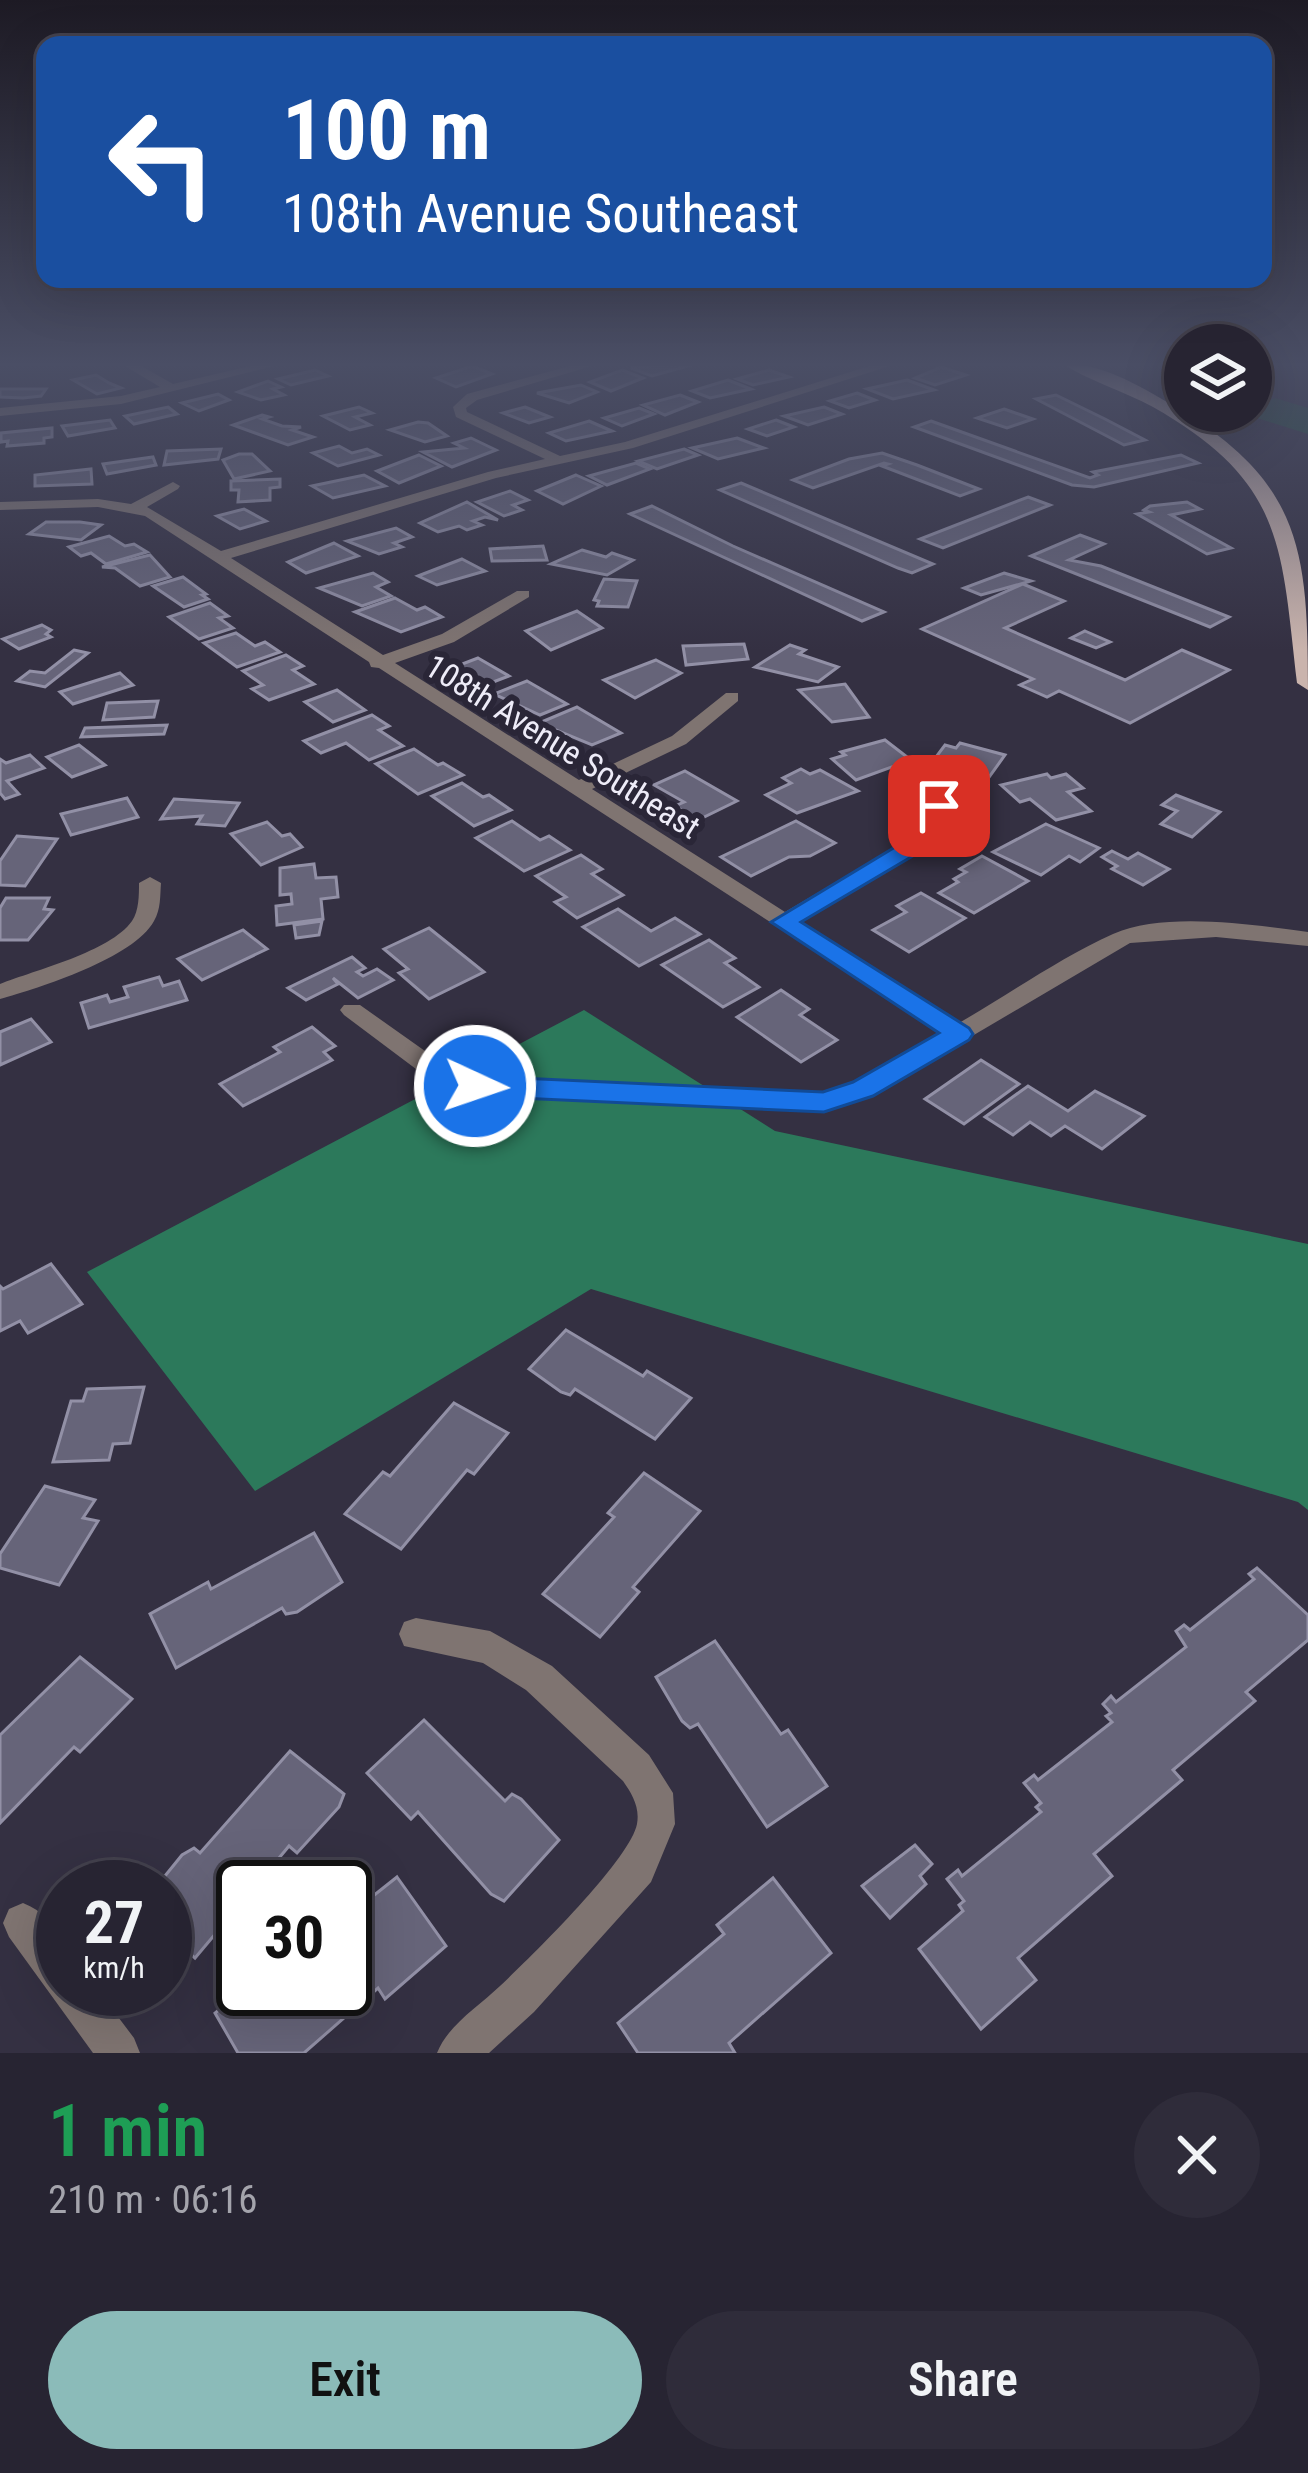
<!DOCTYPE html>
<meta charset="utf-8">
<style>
body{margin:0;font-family:"Roboto Condensed",sans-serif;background:#2f2c3a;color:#f1f3f6;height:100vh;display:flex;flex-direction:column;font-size:45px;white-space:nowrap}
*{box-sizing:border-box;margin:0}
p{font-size:39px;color:#a4a4ac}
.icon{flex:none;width:66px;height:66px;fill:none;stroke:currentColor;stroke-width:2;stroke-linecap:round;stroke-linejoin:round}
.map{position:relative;height:2053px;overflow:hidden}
.details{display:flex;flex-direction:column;background:#272432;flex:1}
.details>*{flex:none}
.guide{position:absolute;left:36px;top:36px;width:1236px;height:252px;border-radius:24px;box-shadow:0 12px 48px #0002,0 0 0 3px #43414d;background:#1a4fa0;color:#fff;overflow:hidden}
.tools{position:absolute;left:1164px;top:324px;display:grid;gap:24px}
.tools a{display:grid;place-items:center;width:108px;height:108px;border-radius:50%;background:#272432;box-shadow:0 12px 48px #0002,0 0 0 3px #43414d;font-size:60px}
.speed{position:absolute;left:36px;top:1860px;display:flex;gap:24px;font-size:60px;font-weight:700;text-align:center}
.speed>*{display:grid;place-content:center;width:156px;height:156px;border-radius:50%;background:#272432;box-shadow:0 12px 48px #0002,0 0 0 3px #43414d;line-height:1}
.speed small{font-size:30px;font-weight:400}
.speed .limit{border:6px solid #111;border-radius:18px;background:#fff;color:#111}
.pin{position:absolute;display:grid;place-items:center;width:102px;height:102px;color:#fff;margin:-51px;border-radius:24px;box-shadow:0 6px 18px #0006}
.me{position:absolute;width:132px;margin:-66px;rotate:93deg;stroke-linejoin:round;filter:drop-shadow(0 0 9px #0008)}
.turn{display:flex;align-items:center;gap:42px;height:252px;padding:0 48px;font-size:54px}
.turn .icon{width:156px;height:156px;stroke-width:2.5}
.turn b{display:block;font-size:84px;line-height:102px}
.round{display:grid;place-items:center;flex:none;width:126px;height:126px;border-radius:63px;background:#2f2c3a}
.summary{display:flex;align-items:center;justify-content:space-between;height:204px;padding:0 48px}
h1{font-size:72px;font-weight:600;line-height:90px;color:#1e9e55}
.button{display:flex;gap:24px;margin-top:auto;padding:24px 48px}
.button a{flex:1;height:138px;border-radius:72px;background:#8bbbb9;color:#111;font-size:48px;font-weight:600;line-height:138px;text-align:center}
.button a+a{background:#2f2c3a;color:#f1f3f6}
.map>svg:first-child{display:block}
</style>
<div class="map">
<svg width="1308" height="2053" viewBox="0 0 1308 2053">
<rect width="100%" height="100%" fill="#343042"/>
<path fill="#23513e" d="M1275,398L1308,408V434L1238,412Z"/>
<path fill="#2c795b" d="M584,1010L775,1131L1308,1244V1510L1298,1502L591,1289L255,1491L87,1272Z"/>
<g fill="#666479" stroke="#9290a6" stroke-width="3">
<path d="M681,363L688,366L652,376L631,368Z"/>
<path d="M472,366L492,374L456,387L436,378Z"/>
<path d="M941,367L966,375L935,385L915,378Z"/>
<path d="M315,370L328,376L291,385L278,379Z"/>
<path d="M622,370L643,378L611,391L590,382Z"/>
<path d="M769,370L789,377L753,385L737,379Z"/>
<path d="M96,375L109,383L121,388L97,394L73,380Z"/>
<path d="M728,380L751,389L710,398L692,391Z"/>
<path d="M907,380L934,390L893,399L867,389Z"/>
<path d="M268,381L281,387L273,389L284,395L261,400L238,392Z"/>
<path d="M581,385L597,392L569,403L537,393Z"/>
<path d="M0,389H46L41,396L23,398L0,397Z"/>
<path d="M857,393L875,400L849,408L830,401Z"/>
<path d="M218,394L229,400L199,411L182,403Z"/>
<path d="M680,395L698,402L665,415L643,405Z"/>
<path d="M1056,395L1105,419L1145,440L1124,445L1036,399Z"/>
<path d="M168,407L177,414L134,424L125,416Z"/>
<path d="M359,407L372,413L355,417L370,425L350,430L323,416Z"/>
<path d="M525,407L550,417L529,423L503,413Z"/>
<path d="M824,407L842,414L808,425L784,416Z"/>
<path d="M639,408L654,414L622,426L604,418Z"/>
<path d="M1004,409L1033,419L1007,428L977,418Z"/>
<path d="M262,415L269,417L262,419L282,426L301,427L292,430L313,437L288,445L233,425Z"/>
<path d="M110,420L115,428L68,436L62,426Z"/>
<path d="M776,420L794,427L767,436L748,429Z"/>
<path d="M589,421L612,431L566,441L549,433Z"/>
<path d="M931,421L1090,478L1098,475L1093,472L1181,455L1198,463L1094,487L1072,485L914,427Z"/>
<path d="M418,422L428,423L447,436L425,442L390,430Z"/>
<path d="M52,428V437L44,438V443L7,446L8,441L1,442V433Z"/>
<path d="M471,438L496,450L452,467L423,452L464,448L454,443Z"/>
<path d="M737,438L764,448L718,459L692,448Z"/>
<path d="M339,446L352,453L367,449L379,455L338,466L313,453Z"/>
<path d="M221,449L218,459L164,465L167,451Z"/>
<path d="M684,449L698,455L657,469L638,461Z"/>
<path d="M882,453L917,465L979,489L960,496L882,466L888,464L884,463L813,488L793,480L849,459Z"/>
<path d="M239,454H252L270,471L234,479L223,460Z"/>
<path d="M419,455L441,466L399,483L377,471Z"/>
<path d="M153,457L156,465L107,474L103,464Z"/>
<path d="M636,463L650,469L607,485L589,476Z"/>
<path d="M91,469L92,484L35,486V475Z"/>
<path d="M364,475L385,486L333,498L312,486Z"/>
<path d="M576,475L601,486L563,504L537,491Z"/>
<path d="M280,479V487L270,488V500L238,502L239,490H231V481Z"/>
<path d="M741,483L933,564L912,573L898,568L720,490Z"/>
<path d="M510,491L528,500L513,505L522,510L504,516L477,502Z"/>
<path d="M1028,497L1050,505L943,548L920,539Z"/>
<path d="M467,502L498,520L485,517L473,521L482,525L467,530L459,526L438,532L420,523Z"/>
<path d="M1187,502L1200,509L1171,515L1231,548L1207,554L1137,514L1149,512L1144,510L1150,506Z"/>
<path d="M652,506L733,546L884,612L862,621L630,514Z"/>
<path d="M244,509L266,521L240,529L217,516Z"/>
<path d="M46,522H80L101,525L81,540L29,534Z"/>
<path d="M396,528L412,537L394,543L402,547L379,554L347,541Z"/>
<path d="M1080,535L1104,544L1069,560L1101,566L1229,617L1210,627L1031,556Z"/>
<path d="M109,536L125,546L134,544L147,552L106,564L91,553L81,556L69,547Z"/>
<path d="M334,543L358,556L306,573L288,562Z"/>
<path d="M543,546L547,560L492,561L490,549Z"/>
<path d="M582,550L606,557L612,553L633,560L607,575L551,564Z"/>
<path d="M150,555L170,577L140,586L115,568L102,567Z"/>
<path d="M462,559L485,571L437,585L418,576Z"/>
<path d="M373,573L388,582L376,587L391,596L362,606L319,588Z"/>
<path d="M1004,573L1031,581L981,595L964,588Z"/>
<path d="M183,577L206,594L202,595L208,599L184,607L153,586Z"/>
<path d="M604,579L637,581L628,607L597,606L599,601L594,600Z"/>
<path d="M1023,584L1064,601L1005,628L1125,680L1182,650L1229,670L1130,723L1059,691L1047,697L1020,685L1033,679L922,629Z"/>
<path d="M395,598L417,610L425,607L442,617L401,632L355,612Z"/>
<path d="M210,603L228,616L219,618L233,628L199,639L169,617Z"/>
<path d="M577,611L602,628L551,650L526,631Z"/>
<path d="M42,625L51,630L46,634L51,637L19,649L3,639Z"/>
<path d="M1085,631L1110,642L1096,648L1071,638Z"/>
<path d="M236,633L255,646L265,642L280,652L237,667L204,643Z"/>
<path d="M744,644L748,659L686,665L683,646Z"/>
<path d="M790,645L805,650L799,654L838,667L818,682L755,667Z"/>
<path d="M74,650L88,653L45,687L17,681L30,671L45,673Z"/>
<path d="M286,655L303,666L293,670L314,684L269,700L252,689L263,685L243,671Z"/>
<path d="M478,658L509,676L480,687L449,669Z"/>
<path d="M656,660L681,673L635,698L604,680Z"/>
<path d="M120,673L133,685L73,704L60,692Z"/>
<path d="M527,681L567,704L540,715L494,694Z"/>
<path d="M845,684L869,717L832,722L799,690Z"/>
<path d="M337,690L365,710L333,722L305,702Z"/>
<path d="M158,701L154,717L103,720L107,703Z"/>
<path d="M577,707L621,733L592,745L539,723Z"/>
<path d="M372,715L389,726L379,730L403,746L369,760L346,743L321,753L304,741Z"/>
<path d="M167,725L164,734L81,737L85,728Z"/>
<path d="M885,740L911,760L856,780L832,759L845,755L841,752Z"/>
<path d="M960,743L1005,755L987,780L930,765L945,745L956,748Z"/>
<path d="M79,745L105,765L72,777L47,757Z"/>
<path d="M414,749L438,765L443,763L463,775L418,794L376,764Z"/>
<path d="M30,755L44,768L7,781L19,794L5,799L0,793V759L6,763Z"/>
<path d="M801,769L810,774L820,770L858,791L797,813L766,795L791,783L783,778Z"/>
<path d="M685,771L737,801L698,820L675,806L684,802L654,785Z"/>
<path d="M1047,774L1051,778L1066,774L1083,788L1068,792L1091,811L1056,820L1030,799L1020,802L1001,785Z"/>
<path d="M462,783L483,797L489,795L511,810L474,826L432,796Z"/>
<path d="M1176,795L1220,812L1192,837L1161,824L1177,811L1162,805Z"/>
<path d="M127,798L138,817L71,835L61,814Z"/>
<path d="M174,799L239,803L225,826L197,824L202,816L161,819Z"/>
<path d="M512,821L540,840L549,836L570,850L524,871L476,838Z"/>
<path d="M796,821L835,843L810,856L789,857L751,876L721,857Z"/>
<path d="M267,822L282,836L290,834L302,847L261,865L231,834Z"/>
<path d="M1046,824L1099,848L1080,862L1069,856L1041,875L993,852Z"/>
<path d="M17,836L57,839L25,886L0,885V861Z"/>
<path d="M1112,851L1128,859L1138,853L1169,869L1143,885L1112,869L1117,866L1102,857Z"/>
<path d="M581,855L602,869L592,874L623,895L577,918L555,902L566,897L536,876Z"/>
<path d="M982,856L1028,881L974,913L939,893L958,882L954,879L966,872L960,869Z"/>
<path d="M314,864L316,878L336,877L338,897L321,899L323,919L277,925L276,906L292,904L291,894L280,895V868Z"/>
<path d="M921,893L965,918L909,952L873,930L906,912L897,906Z"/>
<path d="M6,898H49L44,909L53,910L28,940H0V908Z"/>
<path d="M618,909L651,931L675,918L700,934L639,966L583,927Z"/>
<path d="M322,921L319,935L296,938L294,925Z"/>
<path d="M429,928L484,972L429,999L399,973L408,969L384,949Z"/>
<path d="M243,930L267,949L202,980L178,959Z"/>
<path d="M709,940L735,958L725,963L759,987L723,1007L662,965Z"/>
<path d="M352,957L365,968L357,972L363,976L377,969L393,980L358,998L333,978L338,984L306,1000L288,988Z"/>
<path d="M159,977L163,986L179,981L187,1000L89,1028L81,1003L107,995L110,1002L128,997L124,987Z"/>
<path d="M781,990L809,1009L800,1015L837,1040L801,1062L737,1017Z"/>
<path d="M31,1019L51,1042L0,1065V1032Z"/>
<path d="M312,1027L335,1046L324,1052L332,1060L243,1106L220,1084L280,1052L274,1047Z"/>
<path d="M981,1060L1019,1084L964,1124L925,1099Z"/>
<path d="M1028,1086L1068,1111L1095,1091L1144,1116L1102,1149L1065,1126L1051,1136L1030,1122L1013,1135L985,1117Z"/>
<path d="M51,1264L82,1304L28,1333L20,1321L0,1331V1286L3,1289Z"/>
<path d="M566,1330L643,1376L647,1371L691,1398L655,1439L575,1389L570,1395L561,1392L529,1369Z"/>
<path d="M144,1387L130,1443L113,1444L109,1460L53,1462L71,1401H83L87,1389Z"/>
<path d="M454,1403L508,1433L474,1474L467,1470L401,1549L345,1514L383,1472L390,1476Z"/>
<path d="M644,1473L700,1511L633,1587L639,1592L600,1637L543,1594L614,1517L608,1513Z"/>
<path d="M45,1486L95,1500L83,1518L98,1521L59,1585L0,1568V1554Z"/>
<path d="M314,1533L342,1582L297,1612L286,1614L282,1608L176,1668L150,1614L208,1582L211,1589Z"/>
<path d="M1257,1568L1308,1615V1640L1246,1692L1255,1701L1173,1770L1182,1780L1094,1854L1112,1876L1018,1958L1036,1980L981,2029L919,1949L963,1911L959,1905L964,1901L947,1879L958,1870L962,1876L1041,1812L1036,1807L1041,1803L1024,1783L1034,1775L1038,1780L1112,1722L1106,1716L1111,1713L1103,1704L1111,1696L1116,1702L1186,1647L1176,1631L1184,1625L1190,1630L1254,1579L1249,1574Z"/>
<path d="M715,1641L781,1734L788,1730L827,1786L767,1827L698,1724L690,1728L682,1721L656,1677Z"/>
<path d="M80,1657L132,1699L80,1752L74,1747L0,1823V1735Z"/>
<path d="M424,1720L505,1801L512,1794L521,1799L559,1840L504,1901L491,1894L418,1812L411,1819L367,1773Z"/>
<path d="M290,1751L344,1794L339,1807L297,1853L289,1846L255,1887H243V1901L195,1958L165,1931V1887H156L182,1855L194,1848L200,1853Z"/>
<path d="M915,1845L932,1864L920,1876L926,1884L890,1918L862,1886Z"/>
<path d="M397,1877L446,1946L385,1999L378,1988L304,2053H238L215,2013L244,1989H345V1888L350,1884L363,1904Z"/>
<path d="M773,1878L831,1953L729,2043L735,2053H638L618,2023L724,1934L717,1925Z"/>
</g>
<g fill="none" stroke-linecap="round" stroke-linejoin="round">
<g fill="#7f7471" fill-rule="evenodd">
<path d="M120,363H136L173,384L263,363H286L121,404L0,416V408L121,396L160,387Z"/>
<path d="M581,363H602L477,400L466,408L467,412L560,456L625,442L879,363H899L633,448L496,478L231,558L383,655L442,634L517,591H529V597L454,642L395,663L579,780L672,736L726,693H738V701L686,744L592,789L785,912L916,835L932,802H946L949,806L932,843L800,921L959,1023C1009,994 1060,958 1113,934C1165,911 1253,925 1308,932V946L1216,937L1130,943L872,1095L824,1111L475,1094L424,1075L344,1015L340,1010L344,1005H360L442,1063L478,1078L823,1093L854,1083L941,1033L379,668L371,667L369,662L145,516L98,507L0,510V502L98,499L131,504L173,482L180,486L178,489L147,507L221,551L488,472L545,459L456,417L453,407L467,394Z"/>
<path d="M150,877L161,883C160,896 161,909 154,921C134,958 39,988 0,999V984C35,970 110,952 132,921C139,911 139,895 139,883Z"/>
<path d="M416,1618L490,1631L552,1666L649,1755L673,1793L675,1824L651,1882L534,2012L489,2053H437C448,2025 478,2007 500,1986C530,1958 630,1860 637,1824C640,1807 632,1794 623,1781L526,1690L483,1663L404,1646L399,1634L404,1622Z"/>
<path d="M23,1903C63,1919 63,1952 63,1989H97L134,2038L140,2053H93L9,1937L3,1923L9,1909Z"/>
</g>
<path fill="#cab4ad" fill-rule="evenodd" d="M1062,363C1100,363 1139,385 1172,405C1302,481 1308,550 1308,690L1297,683C1281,546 1285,482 1153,407C1124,391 1088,381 1062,363Z"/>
</g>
<linearGradient id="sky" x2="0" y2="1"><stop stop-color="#1d1a24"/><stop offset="0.56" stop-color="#4a4e65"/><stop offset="1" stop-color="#4a4e65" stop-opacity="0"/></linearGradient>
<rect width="1308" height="651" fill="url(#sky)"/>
<path fill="#1a73e8" stroke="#114b97" stroke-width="3" d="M939,799L950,806L933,844L801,922L969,1028L973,1034L969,1040L873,1096L824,1112L475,1096L461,1086L475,1076L823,1092L853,1082L939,1033L771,922L915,835L927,806Z"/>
<g text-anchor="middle" stroke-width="12" stroke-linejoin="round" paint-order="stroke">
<g font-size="33" fill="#eeecf8" stroke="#2a2637">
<text transform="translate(563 746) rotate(32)" y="12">108th Avenue Southeast</text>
</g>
</g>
</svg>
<div class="tools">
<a><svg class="icon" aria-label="layers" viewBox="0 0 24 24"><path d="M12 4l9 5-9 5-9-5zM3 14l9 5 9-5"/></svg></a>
</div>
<div class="speed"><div>27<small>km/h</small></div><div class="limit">30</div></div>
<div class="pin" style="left:939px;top:806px;background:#d93025"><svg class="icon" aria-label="arrive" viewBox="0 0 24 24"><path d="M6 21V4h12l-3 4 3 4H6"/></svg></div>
<svg class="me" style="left:475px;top:1086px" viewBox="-20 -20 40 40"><circle r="17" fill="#1a73e8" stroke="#fff" stroke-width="3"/><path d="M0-11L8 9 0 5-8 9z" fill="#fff"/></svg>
<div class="guide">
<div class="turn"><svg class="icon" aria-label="left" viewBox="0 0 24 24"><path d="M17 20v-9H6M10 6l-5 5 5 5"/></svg><div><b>100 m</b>108th Avenue Southeast</div></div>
</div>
</div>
<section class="details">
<div class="summary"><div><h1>1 min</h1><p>210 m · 06:16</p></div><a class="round"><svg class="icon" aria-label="close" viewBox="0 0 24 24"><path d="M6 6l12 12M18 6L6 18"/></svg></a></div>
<div class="button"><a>Exit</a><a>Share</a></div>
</section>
